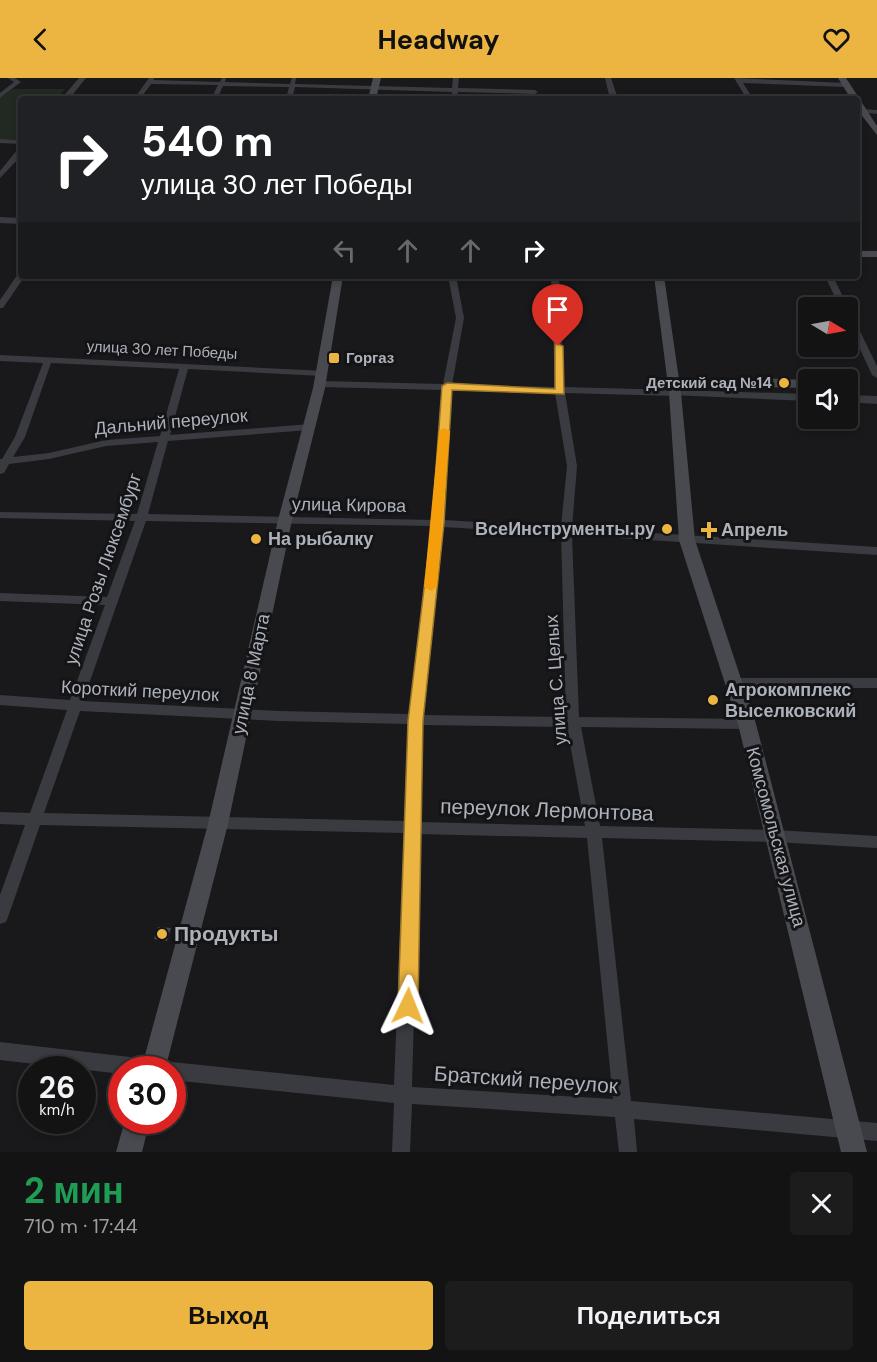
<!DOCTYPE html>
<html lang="ru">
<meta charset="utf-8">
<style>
body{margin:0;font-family:"DM Sans",sans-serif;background:#1c1c1d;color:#f1f3f6;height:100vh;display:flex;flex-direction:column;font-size:22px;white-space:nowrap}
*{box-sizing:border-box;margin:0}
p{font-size:20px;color:#9d9ea0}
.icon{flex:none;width:33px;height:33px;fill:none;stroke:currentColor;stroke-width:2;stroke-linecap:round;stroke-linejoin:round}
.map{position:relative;height:1074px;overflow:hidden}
.panel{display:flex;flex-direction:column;background:#131314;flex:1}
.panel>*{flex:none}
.hud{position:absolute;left:18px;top:18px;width:842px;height:183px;border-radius:6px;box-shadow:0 3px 9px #0003,0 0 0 2px #323234;background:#202124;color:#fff;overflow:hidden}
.needle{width:39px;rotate:100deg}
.buttons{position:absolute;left:798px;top:219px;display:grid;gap:12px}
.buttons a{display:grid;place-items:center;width:60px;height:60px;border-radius:6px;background:#131314;box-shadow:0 3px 9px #0003,0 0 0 2px #323234;font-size:30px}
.speed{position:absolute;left:18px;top:978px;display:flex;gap:12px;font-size:30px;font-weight:700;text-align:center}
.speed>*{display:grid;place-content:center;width:78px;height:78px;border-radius:50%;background:#131314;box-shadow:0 3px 9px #0003,0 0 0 2px #323234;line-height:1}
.speed small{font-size:15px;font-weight:400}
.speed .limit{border:9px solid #d22;background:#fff;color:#111}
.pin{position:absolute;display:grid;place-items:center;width:51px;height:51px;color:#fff;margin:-62px -26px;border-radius:50% 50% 50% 0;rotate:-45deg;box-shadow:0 0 6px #0007}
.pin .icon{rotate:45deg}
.me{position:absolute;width:66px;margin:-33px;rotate:2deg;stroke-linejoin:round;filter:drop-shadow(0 0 4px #0008)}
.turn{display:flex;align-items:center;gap:21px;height:126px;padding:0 24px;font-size:27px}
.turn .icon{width:78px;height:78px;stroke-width:2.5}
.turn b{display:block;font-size:42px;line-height:51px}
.lanes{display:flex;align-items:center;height:57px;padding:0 24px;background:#0003;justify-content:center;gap:30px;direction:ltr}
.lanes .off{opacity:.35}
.round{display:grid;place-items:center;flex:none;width:63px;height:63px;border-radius:6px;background:#1c1c1d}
.overview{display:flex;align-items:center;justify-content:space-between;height:102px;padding:0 24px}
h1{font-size:36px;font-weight:700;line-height:45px;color:#1e9e55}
.cta{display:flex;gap:12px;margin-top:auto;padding:12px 24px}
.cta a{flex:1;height:69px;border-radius:6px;background:#ecb441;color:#111;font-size:24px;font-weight:700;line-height:69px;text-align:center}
.cta a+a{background:#1c1c1d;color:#f1f3f6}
header{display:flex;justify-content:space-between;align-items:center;height:78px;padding:0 24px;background:#ecb441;color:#111;font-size:27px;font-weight:700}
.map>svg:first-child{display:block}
</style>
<header><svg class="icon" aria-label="back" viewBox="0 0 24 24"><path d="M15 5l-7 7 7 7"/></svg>Headway<svg class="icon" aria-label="heart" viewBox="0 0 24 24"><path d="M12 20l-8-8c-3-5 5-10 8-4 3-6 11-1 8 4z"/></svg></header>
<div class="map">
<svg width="877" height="1074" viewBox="0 0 877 1074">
<rect width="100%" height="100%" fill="#19191b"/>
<path fill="#212922" d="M13,11H65L56,21H21V61H0V20Z"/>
<g fill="#46474b">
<path d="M758,300L808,302V310L760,309Z"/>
<path d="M158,849L171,850L167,863L154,861Z"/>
</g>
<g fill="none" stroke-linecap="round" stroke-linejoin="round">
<g fill="#3a3b40" fill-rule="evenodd">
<path d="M8,0H15L21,4L0,20V15L14,4Z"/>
<path d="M149,0H155L153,2L220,4L222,0H226L225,4L290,6L292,0H296L295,6L452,10L453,0H459L458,10L535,12L538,14L535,16L458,14L457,21H451L452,14L295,9L292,21H286L289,9L223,8L217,21H211L218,7L151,6L140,21H134Z"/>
<path d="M734,0L846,5L849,7L846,9L743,5L753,21H747Z"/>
<path d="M863,31L877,32V36L861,34Z"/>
<path d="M0,61L21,62V66L0,65Z"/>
<path d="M18,196L25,198L3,230H0V222Z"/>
<path d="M448,198H456L464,240L452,307L555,309L551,198H559L564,309L675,312L680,315L675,318L565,315L577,388L572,450L877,469V477L572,457L579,639L747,641L752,642L754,646L752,650L747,651L581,649L600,748L775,752L877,758V770L775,764L602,760L631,1023L877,1045V1063L634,1041L637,1074H619L615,1039L412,1026L410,1074H392L394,1025L172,1002V992H122V996L0,982V964L156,982L162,985L164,990L166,987L172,984L394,1007L404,755L40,747L8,839L6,844L0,846V817L25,747L0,746V734L30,735L67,632L0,627V617L70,622L105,527L0,523V515L107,519L135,443L0,440V434L137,436L158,364L106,368L49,381L9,386L4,395L0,396V381H2L15,359L43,285L0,283V277L325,293L327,295L322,298L188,291L170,357L310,346L315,349L310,352L168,363L148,436L433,442L442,312L320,309L315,306L320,303L443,306L456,240ZM51,285L179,291L160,358L106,362L49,375L13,379L25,359ZM451,312L555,315L567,388L561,449L444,442ZM146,443L432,448L409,636L279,633L83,623ZM443,449L561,456L566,639L422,637ZM80,633L279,643L408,646L404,743L44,735ZM422,647L567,649L585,748L419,744ZM419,756L587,760L613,1021L412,1009Z"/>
<path d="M825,198H833L848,230V231L840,230Z"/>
<path d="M848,234L852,237L877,288V300L872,297L848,245Z"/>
<path d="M733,600H877V610H733L728,608L727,605L728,602Z"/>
</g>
<g fill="#3a3b40" fill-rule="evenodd">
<path d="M79,0H86L69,21H61Z"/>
<path d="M605,0H611L618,21H610Z"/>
<path d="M18,71H21V78L0,100V93Z"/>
<path d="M0,139L21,140V146L0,145Z"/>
<path d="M675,312L808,316V323L671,317L669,315Z"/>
<path d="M848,317L877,318V326L848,324Z"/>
</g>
<g fill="#494a50" fill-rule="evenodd">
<path d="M373,0H381L376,21H368Z"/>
<path d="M838,0H846L877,48V57L856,30V21H851Z"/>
<rect x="856" y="173" width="21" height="6"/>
<path d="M333,198H343L325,310L292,442L228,746L165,992H141L208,746L278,442L313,310Z"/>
<path d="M654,198H664L681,315L695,462L756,646L867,1074H841L738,646L679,462L669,315Z"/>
<path d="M125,1042H150L142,1074H116Z"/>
</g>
</g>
<path fill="#ecb441" stroke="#99752a" stroke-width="1.5" d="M555,265L563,268L564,316L452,312L444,445L423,643L418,928L415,934L408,937L401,934L398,928L408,643L432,445L442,308L447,305L555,311Z"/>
<path fill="#f59e0b" d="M444,350L450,353L437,509L431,513L424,509L439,353Z"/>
<g fill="#ecb441" stroke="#141416" stroke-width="2">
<rect x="328" y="274" width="12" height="12" rx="3"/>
<circle cx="784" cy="305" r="6"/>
<circle cx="667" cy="451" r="6"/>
<path d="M706 443h6v6h6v6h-6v6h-6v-6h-6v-6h6z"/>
<circle cx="256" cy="461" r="6"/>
<circle cx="713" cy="622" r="6"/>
<circle cx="162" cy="856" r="6"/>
</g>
<g text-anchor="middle" stroke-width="6" stroke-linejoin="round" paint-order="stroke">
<g font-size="15" fill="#acb1ba" stroke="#141416">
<text transform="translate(162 272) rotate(3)" y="5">улица 30 лет Победы</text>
</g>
<g font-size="15" font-weight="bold" fill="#acb1ba" stroke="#141416" text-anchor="start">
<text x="346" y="285">Горгаз</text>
<text x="772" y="310" text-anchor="end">Детский сад №14</text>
</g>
<g font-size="18" fill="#acb1ba" stroke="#141416">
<text transform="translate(171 344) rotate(-5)" y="6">Дальний переулок</text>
<text transform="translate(349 427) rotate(1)" y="6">улица Кирова</text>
<text transform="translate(103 491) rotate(-71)" y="6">улица Розы Люксембург</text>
<text transform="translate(251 596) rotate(-78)" y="6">улица 8 Марта</text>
<text transform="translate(556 602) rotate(-94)" y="6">улица С. Целых</text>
<text transform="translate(140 613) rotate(3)" y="6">Короткий переулок</text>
<text transform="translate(776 759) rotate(75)" y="6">Комсомольская улица</text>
</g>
<g font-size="18" font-weight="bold" fill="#acb1ba" stroke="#141416" text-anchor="start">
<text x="655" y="457" text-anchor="end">ВсеИнструменты.ру</text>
<text x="721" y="458">Апрель</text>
<text x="268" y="467">На рыбалку</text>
<text x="725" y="618">Агрокомплекс<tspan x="725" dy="21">Выселковский</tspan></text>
</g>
<g font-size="21" fill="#acb1ba" stroke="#141416">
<text transform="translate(547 732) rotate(2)" y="7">переулок Лермонтова</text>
<text transform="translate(526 1002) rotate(4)" y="7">Братский переулок</text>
</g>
<g font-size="21" font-weight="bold" fill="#acb1ba" stroke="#141416" text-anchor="start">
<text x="174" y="863">Продукты</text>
</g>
</g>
</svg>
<div class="buttons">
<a><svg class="needle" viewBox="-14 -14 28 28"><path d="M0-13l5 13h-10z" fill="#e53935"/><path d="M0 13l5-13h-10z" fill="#9d9ea0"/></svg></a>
<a><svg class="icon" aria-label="sound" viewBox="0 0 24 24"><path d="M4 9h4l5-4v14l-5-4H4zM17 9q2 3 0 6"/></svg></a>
</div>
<div class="speed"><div>26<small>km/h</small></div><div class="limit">30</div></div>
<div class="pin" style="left:558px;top:268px;background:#d93025"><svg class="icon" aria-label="arrive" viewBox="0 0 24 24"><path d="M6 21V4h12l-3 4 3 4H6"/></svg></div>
<svg class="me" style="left:408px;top:928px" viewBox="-20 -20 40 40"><path d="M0-17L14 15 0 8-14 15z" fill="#ecb441" stroke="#fff" stroke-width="4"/></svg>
<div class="hud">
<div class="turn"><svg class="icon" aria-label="right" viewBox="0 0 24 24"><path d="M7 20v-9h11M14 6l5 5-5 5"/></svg><div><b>540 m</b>улица 30 лет Победы</div></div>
<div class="lanes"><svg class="icon off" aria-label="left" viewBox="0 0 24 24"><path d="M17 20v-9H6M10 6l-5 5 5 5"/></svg><svg class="icon off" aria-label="ahead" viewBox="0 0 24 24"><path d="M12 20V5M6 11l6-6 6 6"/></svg><svg class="icon off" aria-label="ahead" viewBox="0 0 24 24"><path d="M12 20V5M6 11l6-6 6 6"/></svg><svg class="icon" aria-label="right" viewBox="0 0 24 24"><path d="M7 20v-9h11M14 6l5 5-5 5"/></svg></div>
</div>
</div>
<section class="panel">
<div class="overview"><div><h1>2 мин</h1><p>710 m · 17:44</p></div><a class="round"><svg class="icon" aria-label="close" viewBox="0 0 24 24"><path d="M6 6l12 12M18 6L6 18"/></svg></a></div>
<div class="cta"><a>Выход</a><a>Поделиться</a></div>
</section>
